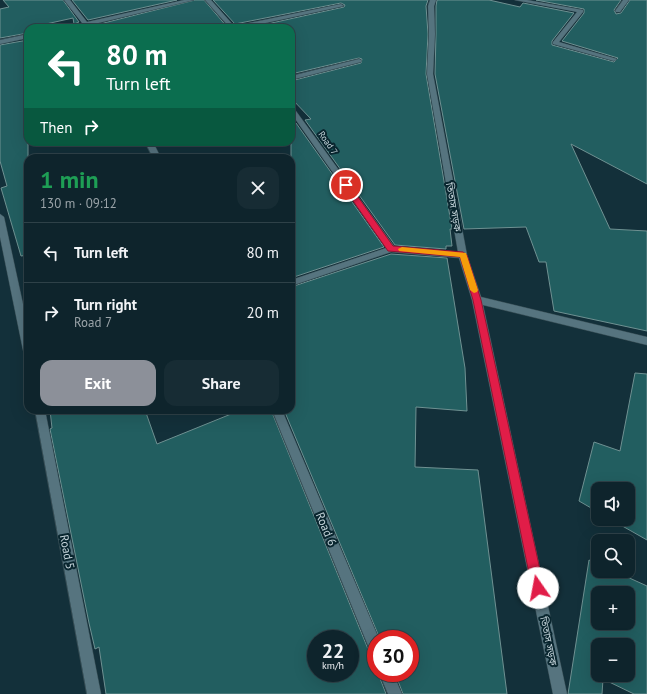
<!DOCTYPE html>
<meta charset="utf-8">
<style>
body{margin:0;font-family:"PT Sans","Noto Sans Bengali",sans-serif;background:#172c34;color:#f1f3f6;height:100vh;display:flex;flex-direction:column;font-size:15px;white-space:nowrap}
*{box-sizing:border-box;margin:0}
p{font-size:13px;color:#9ba4a9}
.icon{flex:none;width:22px;height:22px;fill:none;stroke:currentColor;stroke-width:2;stroke-linecap:round;stroke-linejoin:round}
.map{position:relative;flex:1;overflow:hidden}
.panel{position:absolute;left:24px;top:154px;width:271px;height:260px;display:flex;flex-direction:column;background:#0e242c;border-radius:12px;box-shadow:0 4px 16px #0002,0 0 0 1px #2e4148}
.panel>*{flex:none}
.top-card{position:absolute;left:24px;top:24px;width:271px;height:122px;border-radius:12px;box-shadow:0 4px 16px #0002,0 0 0 1px #2e4148;background:#0b6e4f;color:#fff;overflow:hidden}
.fabs{position:absolute;left:591px;top:482px;display:grid;gap:8px}
.fabs a{display:grid;place-items:center;width:44px;height:44px;border-radius:8px;background:#0e242c;box-shadow:0 4px 16px #0002,0 0 0 1px #2e4148;font-size:20px}
.speed{position:absolute;left:307px;top:630px;display:flex;gap:8px;font-size:20px;font-weight:700;text-align:center}
.speed>*{display:grid;place-content:center;width:52px;height:52px;border-radius:50%;background:#0e242c;box-shadow:0 4px 16px #0002,0 0 0 1px #2e4148;line-height:1}
.speed small{font-size:10px;font-weight:400}
.speed .limit{border:6px solid #d22;background:#fff;color:#111}
.pin{position:absolute;display:grid;place-items:center;width:34px;height:34px;color:#fff;margin:-17px;border:2px solid #fff;border-radius:50%;box-shadow:0 1px 4px #0007}
.me{position:absolute;width:44px;margin:-22px;rotate:348deg;stroke-linejoin:round;filter:drop-shadow(0 0 3px #0008)}
.turn{display:flex;align-items:center;gap:14px;height:84px;padding:0 16px;font-size:18px}
.turn .icon{width:52px;height:52px;stroke-width:2.5}
.turn b{display:block;font-size:28px;line-height:34px}
.then{display:flex;align-items:center;height:38px;padding:0 16px;background:#0003;gap:8px;font-size:15px}
.round{display:grid;place-items:center;flex:none;width:42px;height:42px;border-radius:12px;background:#172c34}
.head{display:flex;align-items:center;justify-content:space-between;height:68px;padding:0 16px}
h1{font-size:24px;font-weight:700;line-height:30px;color:#1e9e55}
.primary-button{display:flex;gap:8px;margin-top:auto;padding:8px 16px}
.primary-button a{flex:1;height:46px;border-radius:12px;background:#8c9099;color:#fff;font-size:16px;font-weight:700;line-height:46px;text-align:center}
.primary-button a+a{background:#172c34;color:#f1f3f6}
ul{padding:0;list-style:none}
li{display:flex;align-items:center;gap:12px;height:60px;padding:0 16px;border-top:1px solid #2e4148}
li div{flex:1}
li b{display:block;font-size:15px}
li em{font-style:normal}
.map>svg:first-child{display:block}
</style>
<div class="map">
<svg width="647" height="694" viewBox="0 0 647 694">
<rect width="100%" height="100%" fill="#13303a"/>
<g fill="#225e60" stroke="#6f9192" fill-rule="evenodd">
<path d="M3,0H63L79,22L74,24L73,18L28,28V33L0,38V9L9,7Z"/>
<path d="M72,0H177L88,20Z"/>
<path d="M195,0H204L228,28H93L92,26Z"/>
<path d="M213,0H428L426,6L428,34L426,74L452,229H450L452,246H446V249L395,245L305,120L311,119L291,98V81L361,63L362,59L359,58L291,74V28H249L344,7L345,5L341,3L235,24Z"/>
<path d="M437,0H489L520,7L523,3L574,13L552,41V45L614,62L618,58L562,41L584,13V9L536,0H621L614,10L616,14L621,13L630,0H647V184L571,144L610,229L647,231V331L554,311L546,262H539L526,227L464,229L435,74L436,34V6Z"/>
<path d="M28,40V255L21,256L1,188L7,186L0,161V45Z"/>
<path d="M296,123L384,247L291,278V124Z"/>
<path d="M391,254L447,258L465,368L467,411L416,407L415,467L478,470L507,694H403L395,673H410V639H380L284,410H291V287Z"/>
<path d="M635,373L647,374V540L610,519H628V489H598V512L579,501L594,442L620,451Z"/>
<path d="M50,410H145L157,444L241,410H271L370,654L376,656V673H378L386,694H106L99,647L95,649L89,623L50,429L52,428ZM316,639H350V673H316Z"/>
<path d="M589,560L598,564V571H614L647,586V694H634L603,679L602,694H568ZM598,593H628V623H598ZM598,645H628V675H598Z"/>
</g>
<g fill="none" stroke-linecap="round" stroke-linejoin="round">
<g stroke="#374d54" stroke-width="1">
<g id="minor">
<path d="M64,0H70L87,22L184,0H194L90,25L92,28H86L85,26L66,28L82,23Z"/>
<path d="M205,0H211L234,26L341,4L344,6L242,28H230Z"/>
<path d="M430,0H436L434,6L435,34L433,74L467,255L481,297L647,337V345L483,305L567,694H553L472,300L459,258L391,252L291,286V280L386,248L291,113V106L293,107L394,246L458,252L427,74L429,34L428,6Z"/>
<path d="M515,0H527L583,10V12L559,42L617,59L614,61L553,44V42L577,12Z"/>
<path d="M623,0H629L620,12H616L615,11Z"/>
<path d="M28,34V38L0,44V40Z"/>
<path d="M359,59L361,60V62L291,80V76Z"/>
<path d="M145,142H153L161,158H153Z"/>
<path d="M0,214L4,217L28,327V354L24,353L23,350L0,237Z"/>
<path d="M35,410H45L101,694H87Z"/>
<path d="M272,410H282L379,639H376V655L371,653Z"/>
<path d="M379,673H393L402,694H388Z"/>
</g>
</g>
<use href="#minor" fill="#56747f" fill-rule="evenodd"/>
</g>
<path fill="#e11d48" stroke="#92132f" d="M346,182L348,183L393,246L463,252L467,255L481,300L544,588L542,592L538,594L533,592L532,588L473,300L460,257L388,251L342,185Z"/>
<path fill="#f59e0b" d="M402,247L466,253L478,290L477,292L474,293L470,290L460,257L399,251L398,249Z"/>
<g text-anchor="middle" stroke-width="4" stroke-linejoin="round" paint-order="stroke">
<g font-size="9" fill="#c5d4da" stroke="#09262f">
<text transform="translate(328 143) rotate(55)" y="3">Road 7</text>
</g>
<g font-size="10" fill="#c5d4da" stroke="#09262f">
<text transform="translate(454 207) rotate(80)" y="4">তিতাস সড়ক</text>
<text transform="translate(549 641) rotate(78)" y="4">তিতাস সড়ক</text>
</g>
<g font-size="12" fill="#c5d4da" stroke="#09262f">
<text transform="translate(326 529) rotate(67)" y="4">Road 6</text>
<text transform="translate(67 552) rotate(79)" y="4">Road 5</text>
</g>
</g>
</svg>
<div class="fabs">
<a><svg class="icon" aria-label="sound" viewBox="0 0 24 24"><path d="M4 9h4l5-4v14l-5-4H4zM17 9q2 3 0 6"/></svg></a>
<a><svg class="icon" aria-label="search" viewBox="0 0 24 24"><circle cx="10" cy="10" r="6"/><path d="M15 15l6 6"/></svg></a>
<a>+</a>
<a>−</a>
</div>
<div class="speed"><div>22<small>km/h</small></div><div class="limit">30</div></div>
<div class="pin" style="left:346px;top:185px;background:#d93025"><svg class="icon" aria-label="arrive" viewBox="0 0 24 24"><path d="M6 21V4h12l-3 4 3 4H6"/></svg></div>
<svg class="me" style="left:538px;top:588px" viewBox="-20 -20 40 40"><circle r="19" fill="#fff"/><path d="M0-13L10 11 0 6-10 11z" fill="#e11d48"/></svg>
<div class="top-card">
<div class="turn"><svg class="icon" aria-label="left" viewBox="0 0 24 24"><path d="M17 20v-9H6M10 6l-5 5 5 5"/></svg><div><b>80 m</b>Turn left</div></div>
<div class="then">Then<svg class="icon" aria-label="right" viewBox="0 0 24 24"><path d="M7 20v-9h11M14 6l5 5-5 5"/></svg></div>
</div>
<section class="panel">
<div class="head"><div><h1>1 min</h1><p>130 m · 09:12</p></div><a class="round"><svg class="icon" aria-label="close" viewBox="0 0 24 24"><path d="M6 6l12 12M18 6L6 18"/></svg></a></div>
<ul>
<li><svg class="icon" aria-label="left" viewBox="0 0 24 24"><path d="M17 20v-9H6M10 6l-5 5 5 5"/></svg><div><b>Turn left</b></div><em>80 m</em></li>
<li><svg class="icon" aria-label="right" viewBox="0 0 24 24"><path d="M7 20v-9h11M14 6l5 5-5 5"/></svg><div><b>Turn right</b><p>Road 7</p></div><em>20 m</em></li>
</ul>
<div class="primary-button"><a>Exit</a><a>Share</a></div>
</section>
</div>
